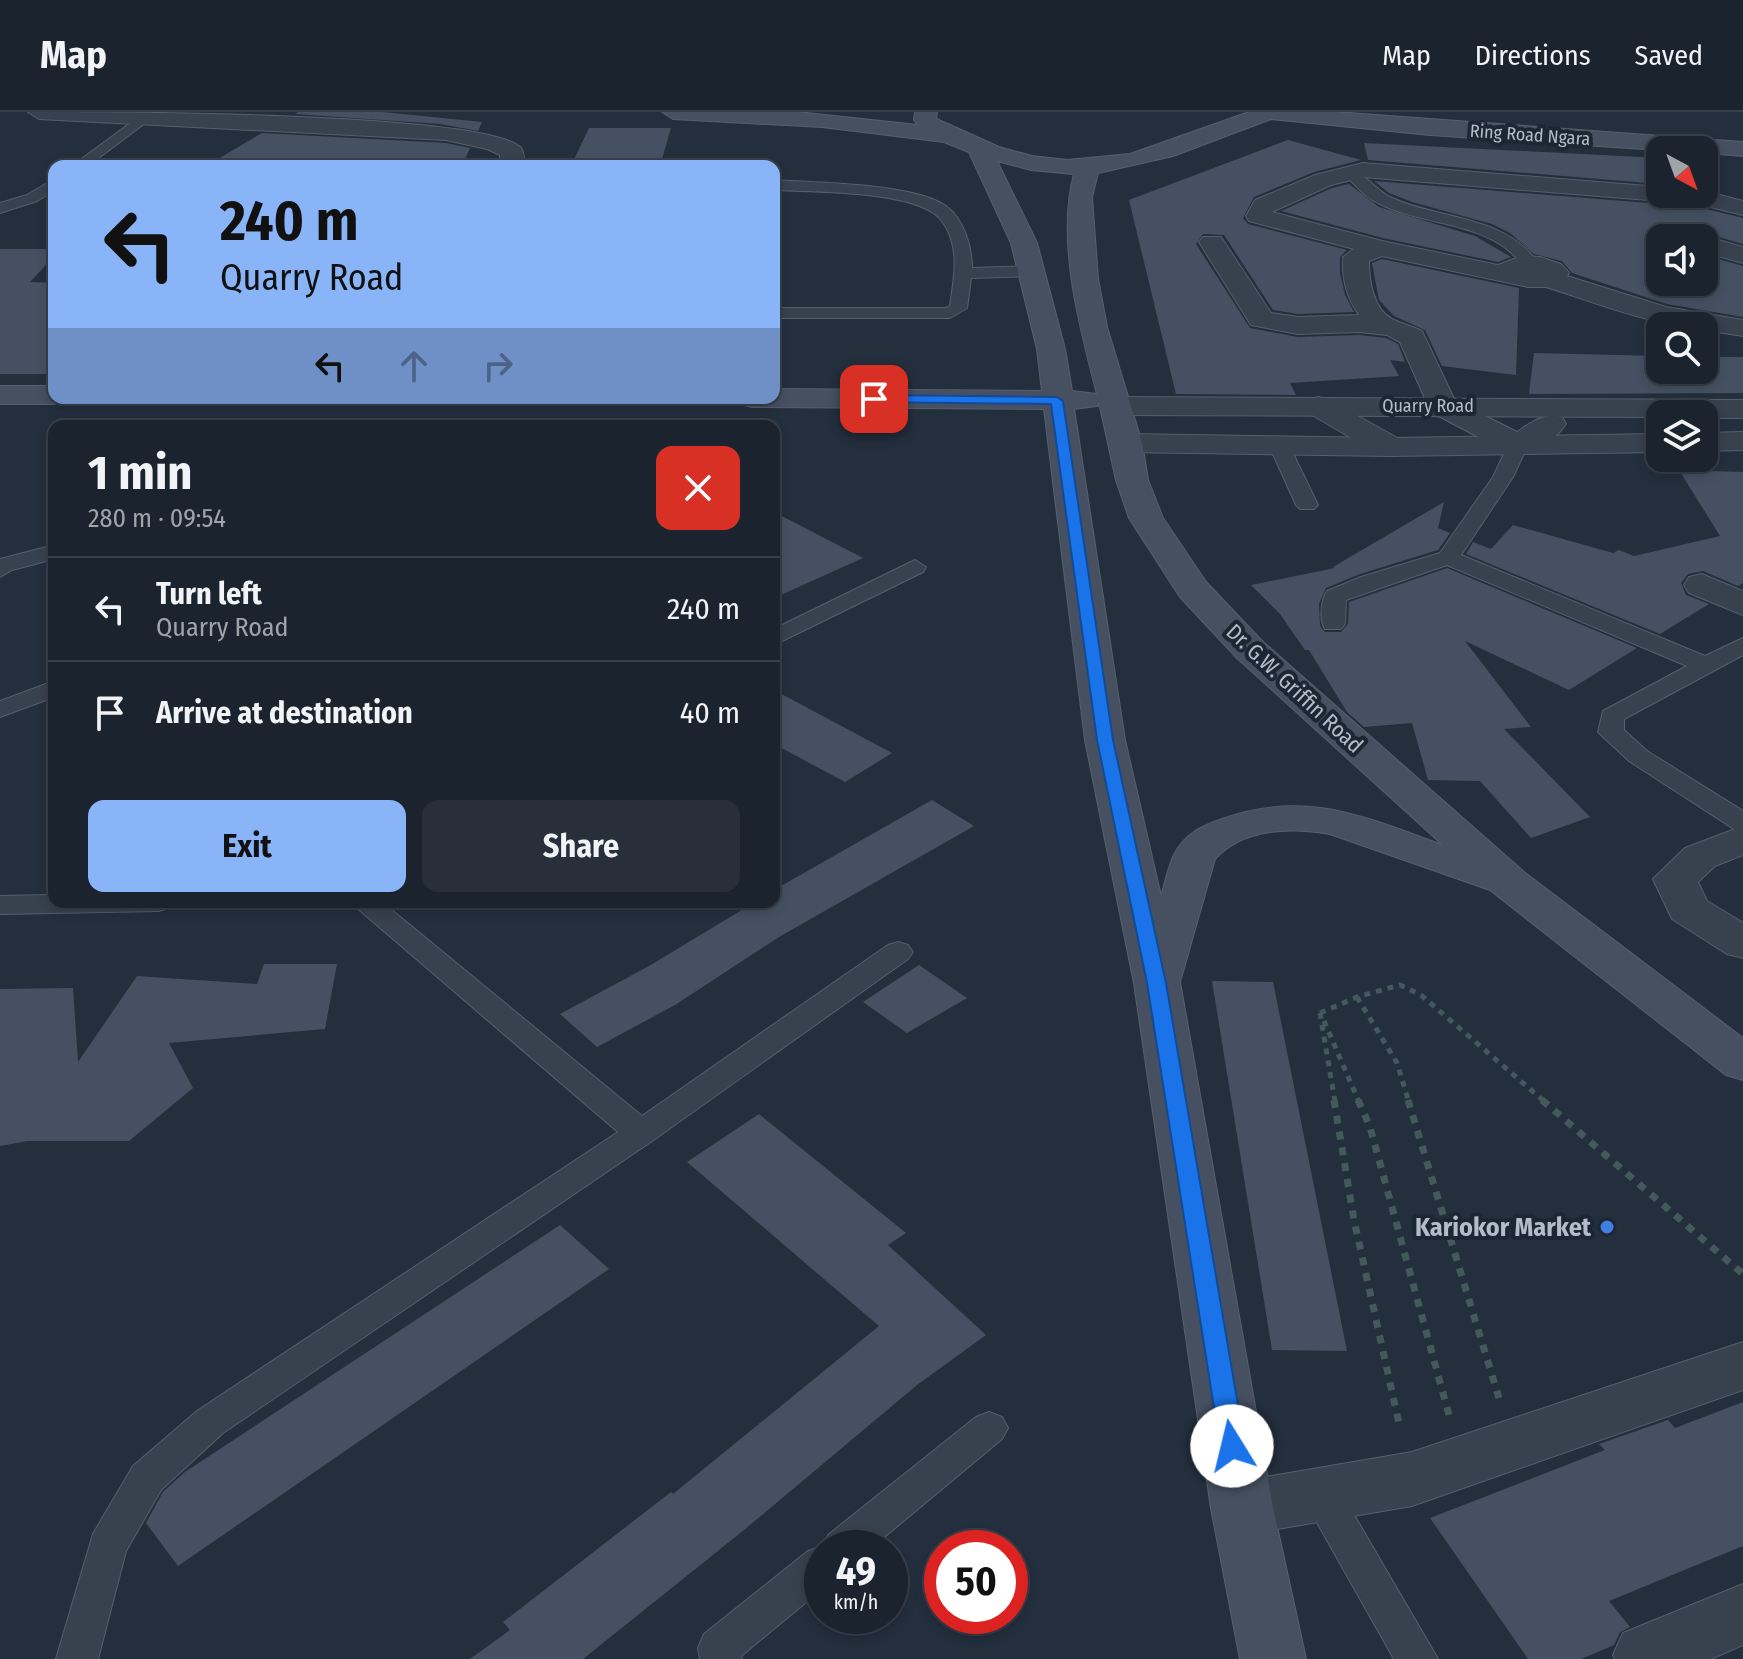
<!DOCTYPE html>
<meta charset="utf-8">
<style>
body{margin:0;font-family:"Fira Sans Condensed",sans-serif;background:#282f3a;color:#f1f3f6;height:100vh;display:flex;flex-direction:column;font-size:30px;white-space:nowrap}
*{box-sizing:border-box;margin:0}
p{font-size:26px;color:#a0a4aa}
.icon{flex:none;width:44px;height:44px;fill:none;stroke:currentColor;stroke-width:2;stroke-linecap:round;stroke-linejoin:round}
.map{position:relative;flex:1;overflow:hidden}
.drawer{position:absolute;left:48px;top:308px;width:732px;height:488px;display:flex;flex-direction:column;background:#1b232e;border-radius:16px;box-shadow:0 4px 12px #0003,0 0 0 2px #39404a}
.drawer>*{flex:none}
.top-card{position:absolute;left:48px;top:48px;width:732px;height:244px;border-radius:16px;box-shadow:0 4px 12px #0003,0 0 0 2px #39404a;background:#8ab4f8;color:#111;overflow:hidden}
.needle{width:52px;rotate:139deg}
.fabs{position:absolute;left:1646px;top:24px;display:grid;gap:16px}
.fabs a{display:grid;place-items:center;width:72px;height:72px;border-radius:16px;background:#1b232e;box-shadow:0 4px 12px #0003,0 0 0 2px #39404a;font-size:40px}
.speed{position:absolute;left:804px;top:1418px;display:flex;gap:16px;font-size:40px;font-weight:700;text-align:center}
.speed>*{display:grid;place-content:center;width:104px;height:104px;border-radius:50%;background:#1b232e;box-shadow:0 4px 12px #0003,0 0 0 2px #39404a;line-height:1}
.speed small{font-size:20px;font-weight:400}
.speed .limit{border:12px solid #d22;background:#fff;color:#111}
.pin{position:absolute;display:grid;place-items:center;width:68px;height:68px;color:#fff;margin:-34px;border-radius:16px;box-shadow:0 4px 12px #0006}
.me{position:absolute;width:88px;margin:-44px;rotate:351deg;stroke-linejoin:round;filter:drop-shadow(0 0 6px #0008)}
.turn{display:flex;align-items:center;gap:28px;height:168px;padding:0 40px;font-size:36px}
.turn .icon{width:104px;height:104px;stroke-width:2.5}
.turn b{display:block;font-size:56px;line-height:68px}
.lanes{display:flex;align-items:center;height:76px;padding:0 40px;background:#0003;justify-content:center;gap:40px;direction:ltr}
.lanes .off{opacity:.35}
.round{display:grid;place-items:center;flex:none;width:84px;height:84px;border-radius:16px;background:#282f3a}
.overview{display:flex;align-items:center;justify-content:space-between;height:136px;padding:0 40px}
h1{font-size:48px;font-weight:700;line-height:60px}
.action{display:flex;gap:16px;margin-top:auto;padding:16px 40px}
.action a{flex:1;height:92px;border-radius:16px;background:#8ab4f8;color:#111;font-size:32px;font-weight:700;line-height:92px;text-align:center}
.action a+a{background:#282f3a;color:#f1f3f6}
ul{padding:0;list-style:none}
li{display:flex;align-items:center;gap:24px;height:104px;padding:0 40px;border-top:2px solid #39404a}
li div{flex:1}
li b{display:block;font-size:30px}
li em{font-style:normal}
header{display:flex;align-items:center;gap:48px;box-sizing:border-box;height:112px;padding:0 40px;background:#1b232e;border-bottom:2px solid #39404a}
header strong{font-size:38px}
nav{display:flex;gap:44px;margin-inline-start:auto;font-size:28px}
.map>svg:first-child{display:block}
</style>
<header>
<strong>Map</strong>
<nav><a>Map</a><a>Directions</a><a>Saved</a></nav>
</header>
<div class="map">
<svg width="1743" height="1547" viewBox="0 0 1743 1547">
<rect width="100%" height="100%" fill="#242f3e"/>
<g fill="#455162">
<path d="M298,0H382L482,10L478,19L440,12L295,2Z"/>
<path d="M589,16H671L660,54H571Z"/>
<path d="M262,21L446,31L470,36L462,54H206Z"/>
<path d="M1288,28L1361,48L1314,60L1254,85L1243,106L1248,112L1347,138L1340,145V161L1345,183L1354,200L1298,202L1273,198L1224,123L1203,122L1196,132L1250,216L1298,225L1359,223L1386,226L1398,232L1405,250L1390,248L1399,264L1290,271L1296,283L1176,282L1129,88Z"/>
<path d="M1364,31L1660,46V72L1368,48Z"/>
<path d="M1374,69L1698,95L1743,106V132L1705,121L1694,126H1660V170H1704V143L1743,154V205L1667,192L1572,161L1562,149L1534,142L1510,121L1492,112L1412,90L1389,81Z"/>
<path d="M1349,72L1379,95L1475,124L1511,145L1498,150L1383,126L1281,99L1332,76Z"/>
<path d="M0,137H54V144L30,170L54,171V262H0Z"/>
<path d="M1382,147L1519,176L1516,263L1442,254L1425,218L1394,204L1379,188L1372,151Z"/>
<path d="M1534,241L1660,244V258H1704V245H1743V281L1529,282Z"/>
<path d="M1679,358L1743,360V471L1738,474L1703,459L1688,462L1681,471L1686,483L1709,492L1660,522L1466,442L1473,430L1491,437L1513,413L1613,441L1619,438L1634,444L1720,424Z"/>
<path d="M1444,390L1438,416L1450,421L1438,438L1360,462L1326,476L1319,492L1320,514L1325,520H1341L1348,512L1349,490L1447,456L1637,536L1569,578L1465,529L1531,615L1504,617L1590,705L1531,726L1480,669L1428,668L1412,611L1364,615L1347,600L1309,538H1305L1280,502L1251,473L1335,456L1333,455Z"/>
<path d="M774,400L863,446L774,486Z"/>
<path d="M774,578L892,641L845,670L774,632Z"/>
<path d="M932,688L974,714L779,825L675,893L597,935L560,902L649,854L755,790H774V778Z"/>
<path d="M264,852H337L325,917L169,931L193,976L129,1029H27L0,1034V877L73,876L78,950L137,864L257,872Z"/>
<path d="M919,853L967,886L907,921L863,890Z"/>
<path d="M1212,869L1273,870L1347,1239L1272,1238Z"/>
<path d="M759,1002L906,1121L888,1133L986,1223L917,1273L744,1418L583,1547H470L510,1518L503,1510L671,1380L673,1382L879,1214L687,1050Z"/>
<path d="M560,1113L609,1157L178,1454L146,1411L163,1380L185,1360Z"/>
<path d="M1743,1290V1434L1609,1489L1630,1515L1620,1520L1614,1533L1581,1547H1528L1430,1406L1605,1338L1599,1332L1668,1308L1675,1316Z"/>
</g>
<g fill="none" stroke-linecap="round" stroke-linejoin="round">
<g stroke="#565f6c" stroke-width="2">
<g id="service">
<path d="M144,1L149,2V8L88,54H72Z"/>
<path d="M1356,61C1370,66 1378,80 1392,86C1441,108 1505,103 1538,151L1530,156L1524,155C1492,109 1426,115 1380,92C1368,87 1360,78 1351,69L1348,66Z"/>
<path d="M54,67V79L37,89L0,101V91L27,83Z"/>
<path d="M774,68C815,71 913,71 946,94C964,107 972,135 972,156L1029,154L1037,159L1029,164L971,166L967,196L950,206H774V196H946L950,194C954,165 961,135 942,109C920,78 812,80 774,78Z"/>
<path d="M1279,327L1289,333L1318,393L1314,397H1300L1296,393L1269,333Z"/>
<path d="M1518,327L1528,333L1513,365L1461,443L1705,544L1743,526V543L1624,607V618L1647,639L1743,699V719L1734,717L1629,649L1598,620L1603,599L1687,554L1447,453L1346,488L1345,512L1341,517H1325C1319,508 1321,488 1327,479L1361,465L1440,441L1493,365L1508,333Z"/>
<path d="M54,433V447L12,458L0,465V447Z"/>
<path d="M915,448L926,455L923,460L774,533V517Z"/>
<path d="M54,569V585L0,605V589Z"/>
<path d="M54,783V790H173L169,796L159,799L0,802V784Z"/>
<path d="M350,790H382L642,1004L888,833L898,830L908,833L913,840L908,847L652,1029L223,1321L161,1378L126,1439L98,1547H56L93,1422L133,1354L197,1299L618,1020Z"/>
<path d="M989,1300L1002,1305L1008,1316L1002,1327L871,1436H822V1477L741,1544L742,1547H700L698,1536L704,1522L808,1439L823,1434L828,1423L976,1305Z"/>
<path d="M1322,1367L1336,1372L1438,1547H1394L1302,1384L1308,1372Z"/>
</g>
</g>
<g stroke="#565f6c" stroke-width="2">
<path id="pedestrian" d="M1743,1472V1533L1711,1547H1615L1613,1543L1623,1521Z"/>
</g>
<g stroke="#565f6c" stroke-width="2">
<g id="minor">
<path d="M28,0C97,0 488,0 521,36C525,41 524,48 524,54H500V43L487,37L446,28L39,7Z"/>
<path d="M1363,51L1660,75V82H1704V79L1743,89V103L1698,92L1363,65L1331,73L1272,100L1382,129L1498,153L1522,144L1540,145L1561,152L1569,161L1567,164L1666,195L1743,208V224L1704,218V214C1649,214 1598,191 1546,175H1528L1382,144L1369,149C1369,168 1373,197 1392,207C1402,212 1412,214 1422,219L1455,289L1517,320C1532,310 1543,301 1562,305L1566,312C1555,329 1527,345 1507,340L1431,300L1400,230L1387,223L1359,220L1298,222L1251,213L1199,130L1203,125H1221L1271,201L1298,205L1359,203C1346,184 1342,167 1343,145L1354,137L1249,109L1246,104L1255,88L1315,63Z"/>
<path d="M1704,124L1743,135V151L1704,140V126H1697Z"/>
<path d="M1318,285L1329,288L1401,328L1406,335L1401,342L1390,344L1379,342L1307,300L1303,294L1307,288Z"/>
<path d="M1702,462L1743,479V503L1689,481L1684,473L1689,465Z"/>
<path d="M1743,714V743L1715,754L1698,770L1707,789L1743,811V846L1727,842L1672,807L1653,767L1685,736Z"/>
<path d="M1743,1230V1278L1412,1394L1242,1423L1220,1415L1211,1396L1220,1377L1242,1369L1412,1340Z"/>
</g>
</g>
<g stroke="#565f6c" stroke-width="2">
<g id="tertiary">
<path d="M1114,285L1743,288V306H1704V302H1660V305L1114,303L1103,300L1099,294L1103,288Z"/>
<path d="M1743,320V338L1704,339V321Z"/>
<path d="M1126,322L1390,326L1660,322V340L1390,344L1126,340L1115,338L1110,331L1115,324Z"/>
</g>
</g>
<g stroke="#565f6c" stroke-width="2">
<g id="secondary">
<path d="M662,0H797L918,13L914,8L915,0H937L936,6L941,9L999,35L1032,44L1067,48L1130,42L1249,0H1335L1743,30V44L1704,41V38H1660L1430,23L1271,7L1173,44L1098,61L1092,85L1098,167L1107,215L1142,331L1148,368L1163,406L1206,470L1263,530L1524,760L1743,926V968L1726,963L1490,778L1330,722C1292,715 1243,716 1215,747L1180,870L1273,1396L1306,1547H1240L1211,1396L1134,871L1085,628L1044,297L752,295L741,292L737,286H774V277L1042,279L1037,237L1011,131L969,40L944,30L822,15L673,7ZM997,49L1031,58L1074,62C1056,128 1080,217 1097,282L1072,279L1065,237L1037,131ZM1099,290L1116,368L1129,406L1180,485L1237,546L1443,733C1363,705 1307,677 1222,707C1202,714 1184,722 1174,743C1168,755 1165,771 1161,784L1125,628L1074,297L1097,294Z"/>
<path d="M0,274H54V286H67L54,292H0Z"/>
</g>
</g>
<g stroke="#44595c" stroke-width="5" stroke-dasharray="6 6" stroke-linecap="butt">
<path d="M1357,885L1397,951L1409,990"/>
<path d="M1320,901L1357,885L1400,873L1421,883L1545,990"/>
<path d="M1320,901L1335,990"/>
<path d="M1324,909L1359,990"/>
</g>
<g stroke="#44595c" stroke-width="7" stroke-dasharray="8 8" stroke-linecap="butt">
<path d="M1334,988L1354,1108L1400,1316"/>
<path d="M1358,988L1370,1015L1449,1303"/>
<path d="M1408,988L1499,1286"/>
<path d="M1542,988L1743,1162"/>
</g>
<use href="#service" fill="#38414e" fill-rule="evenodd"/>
<use href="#pedestrian" fill="#38414e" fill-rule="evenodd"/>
<use href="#minor" fill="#38414e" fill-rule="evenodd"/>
<use href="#tertiary" fill="#38414e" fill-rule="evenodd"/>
<use href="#secondary" fill="#465061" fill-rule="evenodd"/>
</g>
<path fill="#1a73e8" stroke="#114b97" stroke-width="2" d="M874,283L1057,285L1063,289L1113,628L1166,871L1245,1334L1241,1342L1232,1345L1223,1342L1220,1334L1147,871L1097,628L1051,292L870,290L868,287Z"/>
<circle fill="#3f7fe0" stroke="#1d2633" stroke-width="3" cx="1607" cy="1115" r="8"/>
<g text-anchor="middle" stroke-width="8" stroke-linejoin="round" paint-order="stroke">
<g font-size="18" fill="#b4bcc9" stroke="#1d2633">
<text transform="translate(1530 23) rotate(4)" y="6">Ring Road Ngara</text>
<text x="1428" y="300">Quarry Road</text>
</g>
<g font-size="22" fill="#b4bcc9" stroke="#1d2633">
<text transform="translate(1295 576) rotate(43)" y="8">Dr. G.W. Griffin Road</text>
</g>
<g font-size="26" font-weight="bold" fill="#b4bcc9" stroke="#1d2633" text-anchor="end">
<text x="1591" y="1124">Kariokor Market</text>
</g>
</g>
</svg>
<div class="fabs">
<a><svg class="needle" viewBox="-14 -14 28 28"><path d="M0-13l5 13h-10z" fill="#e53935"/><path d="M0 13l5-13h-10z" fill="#a0a4aa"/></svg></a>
<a><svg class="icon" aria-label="sound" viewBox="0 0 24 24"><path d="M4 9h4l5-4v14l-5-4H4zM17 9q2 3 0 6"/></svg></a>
<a><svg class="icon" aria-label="search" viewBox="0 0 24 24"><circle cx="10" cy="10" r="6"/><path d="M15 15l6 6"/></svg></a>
<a><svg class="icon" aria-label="layers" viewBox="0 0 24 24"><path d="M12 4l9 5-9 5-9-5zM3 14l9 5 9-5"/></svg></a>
</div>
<div class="speed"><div>49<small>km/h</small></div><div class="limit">50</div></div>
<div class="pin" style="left:874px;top:287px;background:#d93025"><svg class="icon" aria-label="arrive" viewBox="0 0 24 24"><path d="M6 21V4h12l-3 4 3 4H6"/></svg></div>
<svg class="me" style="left:1232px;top:1334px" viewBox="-20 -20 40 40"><circle r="19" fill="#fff"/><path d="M0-13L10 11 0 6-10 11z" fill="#1a73e8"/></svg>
<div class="top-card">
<div class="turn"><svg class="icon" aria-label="left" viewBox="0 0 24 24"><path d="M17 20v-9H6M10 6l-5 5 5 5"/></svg><div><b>240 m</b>Quarry Road</div></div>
<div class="lanes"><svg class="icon" aria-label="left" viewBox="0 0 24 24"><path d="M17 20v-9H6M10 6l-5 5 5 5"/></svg><svg class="icon off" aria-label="ahead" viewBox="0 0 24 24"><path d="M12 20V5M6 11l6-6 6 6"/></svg><svg class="icon off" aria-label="right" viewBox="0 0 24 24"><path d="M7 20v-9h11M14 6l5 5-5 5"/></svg></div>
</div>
<section class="drawer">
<div class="overview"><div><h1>1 min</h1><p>280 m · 09:54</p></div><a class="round" style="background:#d93025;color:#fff"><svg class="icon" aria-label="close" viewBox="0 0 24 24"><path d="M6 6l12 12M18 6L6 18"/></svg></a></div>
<ul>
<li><svg class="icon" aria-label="left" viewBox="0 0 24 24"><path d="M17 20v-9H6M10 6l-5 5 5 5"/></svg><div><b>Turn left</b><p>Quarry Road</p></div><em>240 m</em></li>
<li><svg class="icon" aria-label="arrive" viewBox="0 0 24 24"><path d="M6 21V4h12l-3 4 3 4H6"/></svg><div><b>Arrive at destination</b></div><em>40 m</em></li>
</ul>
<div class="action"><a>Exit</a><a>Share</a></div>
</section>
</div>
